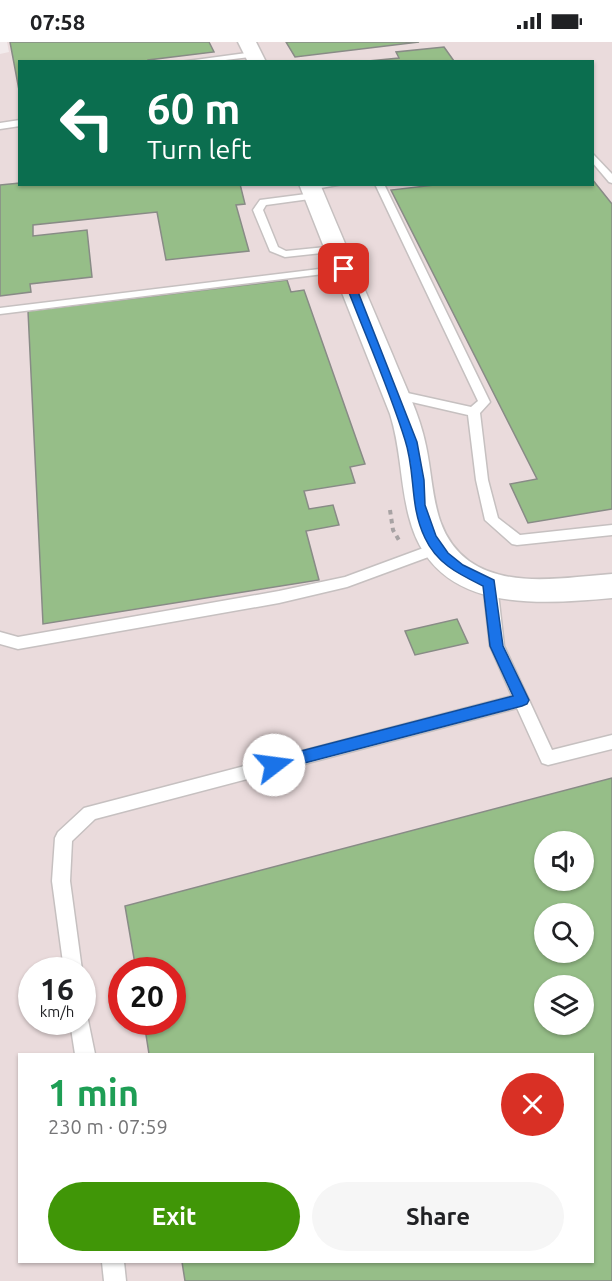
<!DOCTYPE html>
<meta charset="utf-8">
<style>
body{margin:0;font-family:Ubuntu,sans-serif;background:#f6f6f6;color:#202124;height:100vh;display:flex;flex-direction:column;font-size:22px;white-space:nowrap}
*{box-sizing:border-box;margin:0}
p{font-size:20px;color:#757577}
.icon{flex:none;width:33px;height:33px;fill:none;stroke:currentColor;stroke-width:2;stroke-linecap:round;stroke-linejoin:round}
.map{position:relative;flex:1;overflow:hidden}
.sheet{position:absolute;left:18px;top:1011px;width:576px;height:210px;display:flex;flex-direction:column;background:#fff;border-radius:0px;box-shadow:0 2px 4px #0004}
.sheet>*{flex:none}
.hud{position:absolute;left:18px;top:18px;width:576px;height:126px;border-radius:0px;box-shadow:0 2px 4px #0004;background:#0b6e4f;color:#fff;overflow:hidden}
.controls{position:absolute;left:534px;top:789px;display:grid;gap:12px}
.controls a{display:grid;place-items:center;width:60px;height:60px;border-radius:50%;background:#fff;box-shadow:0 2px 4px #0004;font-size:30px}
.speed{position:absolute;left:18px;top:915px;display:flex;gap:12px;font-size:30px;font-weight:700;text-align:center}
.speed>*{display:grid;place-content:center;width:78px;height:78px;border-radius:50%;background:#fff;box-shadow:0 2px 4px #0004;line-height:1}
.speed small{font-size:15px;font-weight:400}
.speed .limit{border:9px solid #d22;background:#fff;color:#111}
.pin{position:absolute;display:grid;place-items:center;width:51px;height:51px;color:#fff;margin:-26px;border-radius:12px;box-shadow:0 3px 9px #0006}
.me{position:absolute;width:66px;margin:-33px;rotate:75deg;stroke-linejoin:round;filter:drop-shadow(0 0 4px #0008)}
.turn{display:flex;align-items:center;gap:21px;height:126px;padding:0 30px;font-size:27px}
.turn .icon{width:78px;height:78px;stroke-width:2.5}
.turn b{display:block;font-size:42px;line-height:51px}
.round{display:grid;place-items:center;flex:none;width:63px;height:63px;border-radius:32px;background:#f6f6f6}
.headline{display:flex;align-items:center;justify-content:space-between;height:102px;padding:0 30px}
h1{font-size:36px;font-weight:600;line-height:45px;color:#1e9e55}
.cta{display:flex;gap:12px;margin-top:auto;padding:12px 30px}
.cta a{flex:1;height:69px;border-radius:36px;background:#409607;color:#fff;font-size:24px;font-weight:600;line-height:69px;text-align:center}
.cta a+a{background:#f6f6f6;color:#202124}
.status{display:flex;justify-content:space-between;align-items:center;height:42px;padding:0 30px;background:#fff;direction:ltr}
.status svg{height:16px;fill:currentColor}
.map>svg:first-child{display:block}
</style>
<div class="status"><b>07:58</b><svg viewBox="0 0 49 12"><path d="M0 12V9h3v3zM5 12V6h3v6zM10 12V3h3v9zM15 12V0h3v12zM26 1h20v11H26zM47 4h2v5h-2z"/></svg></div>
<div class="map">
<svg width="612" height="1239" viewBox="0 0 612 1239">
<rect width="100%" height="100%" fill="#f2ebec"/>
<path fill="#eadbdc" fill-rule="evenodd" d="M7,0H612V1239H0V12L9,10ZM20,20H592V142H20ZM544,800H584V838H544ZM544,872H584V910H544ZM32,928H82V980H32ZM122,928H172V980H122ZM544,944H584V982H544ZM20,1012H592V1220H20Z"/>
<g fill="#96be88" stroke="#888b86" stroke-width="1.5" fill-rule="evenodd">
<path d="M10,0H209L214,10L148,18V20H20L19,48Z"/>
<path d="M286,0H419L295,15Z"/>
<path d="M444,5L454,19L358,20L399,16L396,10Z"/>
<path d="M592,137L612,162V467L528,481L510,442L537,437L391,148L443,142H592Z"/>
<path d="M20,141L240,142L245,162L236,163L249,209L166,218L157,170L33,183V194L87,188L92,235L30,242L31,250L0,254V143Z"/>
<path d="M287,238L291,250L304,248L365,422L350,425L355,441L304,449L309,467L333,463L339,483L306,489L319,538L43,582L28,269Z"/>
<path d="M457,577L468,601L415,613L405,589Z"/>
<path d="M612,736V1239H185L182,1220H592V1012H149L144,980H172V928H136L125,864ZM544,800H584V838H544ZM544,872H584V910H544ZM544,944H584V982H544Z"/>
</g>
<g fill="none" stroke-linecap="round" stroke-linejoin="round">
<g stroke="#c6c0c0" stroke-width="3">
<g id="service">
<path d="M254,10H257V14L209,20H180Z"/>
<path d="M20,78V84L0,87V81Z"/>
<path d="M592,111L612,132V141L609,140L592,120Z"/>
<path d="M343,142L310,148L305,145L309,142Z"/>
<path d="M375,142H384L490,360L480,371L488,438L498,476L520,493L612,483V493L517,503L512,502L485,478L476,438L468,373L390,355L388,352L394,348L471,365L478,359Z"/>
<path d="M314,151L319,154L317,156L266,163L263,168L278,205L286,209L336,204L341,207L340,209L285,215L270,209L253,168L260,158Z"/>
<path d="M344,224L349,227L348,229L0,272V266Z"/>
<path d="M437,501L442,502L444,506L442,510L347,545L279,561L18,607L0,602V590L18,595L279,549L345,535Z"/>
<path d="M490,537L497,542L504,604L552,708L612,693V707L548,723L542,721L517,666L95,777L72,799L70,839L82,928H64L52,839L55,796L58,790L84,766L512,654L490,604L483,542Z"/>
<path d="M82,971L87,973L95,1012H75L70,980H82Z"/>
<path d="M102,1220H124L126,1239H104Z"/>
</g>
</g>
<g stroke="#c6c0c0" stroke-width="3">
<g id="tertiary">
<path d="M238,0H256L266,20H248Z"/>
<path d="M299,142H320C344,200 369,257 393,314C405,344 420,373 426,404C435,446 431,491 469,519C508,547 568,535 612,532V556C534,563 433,571 409,475C400,441 401,406 390,372Z"/>
</g>
</g>
<path stroke="#a7a2a3" stroke-width="4" stroke-dasharray="4.5 4.5" stroke-linecap="butt" d="M390,468L393,488L400,500"/>
<use href="#service" fill="#fff" fill-rule="evenodd"/>
<use href="#tertiary" fill="#fff" fill-rule="evenodd"/>
</g>
<path fill="#1a73e8" stroke="#114b97" stroke-width="1.5" d="M341,225L349,227L417,400L424,438L425,463L436,494L448,511L463,523L494,538L503,604L529,658L527,662L522,664L274,729L269,727L267,723L269,718L274,716L513,654L490,604L483,544C459,532 437,522 425,496C409,463 416,431 405,398C387,340 361,284 340,227Z"/>
</svg>
<div class="controls">
<a><svg class="icon" aria-label="sound" viewBox="0 0 24 24"><path d="M4 9h4l5-4v14l-5-4H4zM17 9q2 3 0 6"/></svg></a>
<a><svg class="icon" aria-label="search" viewBox="0 0 24 24"><circle cx="10" cy="10" r="6"/><path d="M15 15l6 6"/></svg></a>
<a><svg class="icon" aria-label="layers" viewBox="0 0 24 24"><path d="M12 4l9 5-9 5-9-5zM3 14l9 5 9-5"/></svg></a>
</div>
<div class="speed"><div>16<small>km/h</small></div><div class="limit">20</div></div>
<div class="pin" style="left:344px;top:227px;background:#d93025"><svg class="icon" aria-label="arrive" viewBox="0 0 24 24"><path d="M6 21V4h12l-3 4 3 4H6"/></svg></div>
<svg class="me" style="left:274px;top:723px" viewBox="-20 -20 40 40"><circle r="19" fill="#fff"/><path d="M0-13L10 11 0 6-10 11z" fill="#1a73e8"/></svg>
<div class="hud">
<div class="turn"><svg class="icon" aria-label="left" viewBox="0 0 24 24"><path d="M17 20v-9H6M10 6l-5 5 5 5"/></svg><div><b>60 m</b>Turn left</div></div>
</div>
<section class="sheet">
<div class="headline"><div><h1>1 min</h1><p>230 m · 07:59</p></div><a class="round" style="background:#d93025;color:#fff"><svg class="icon" aria-label="close" viewBox="0 0 24 24"><path d="M6 6l12 12M18 6L6 18"/></svg></a></div>
<div class="cta"><a>Exit</a><a>Share</a></div>
</section>
</div>
